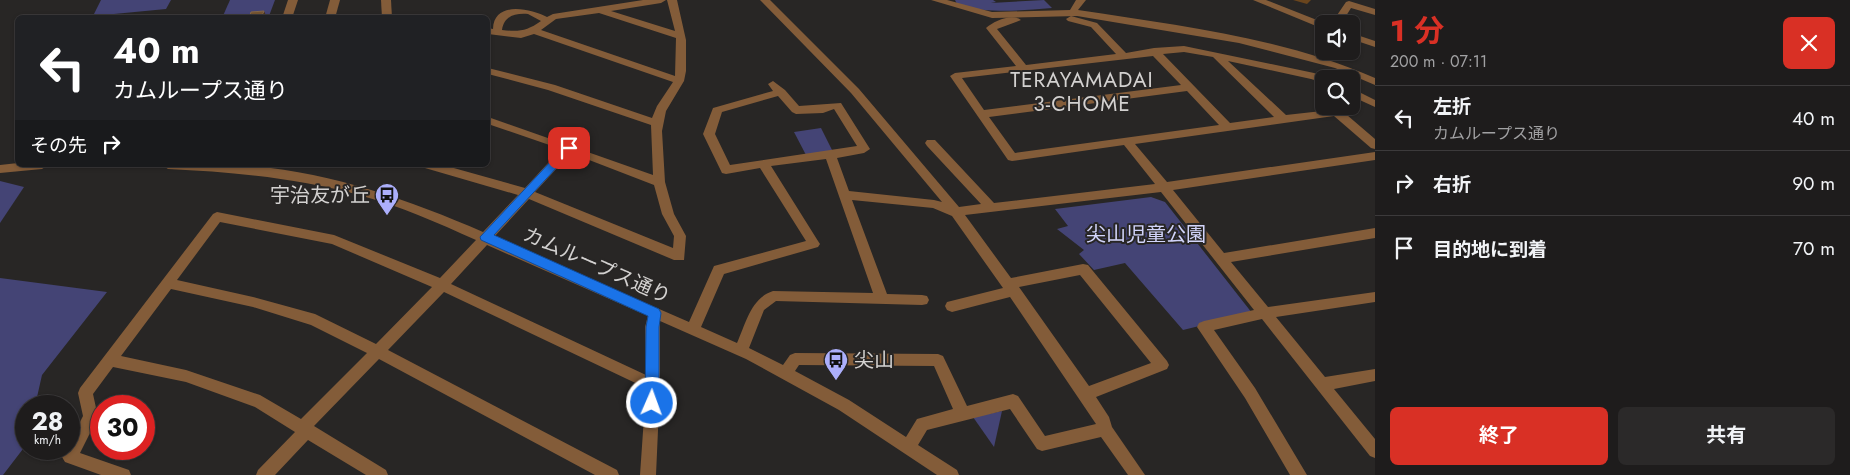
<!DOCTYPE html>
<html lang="ja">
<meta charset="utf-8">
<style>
body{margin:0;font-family:Jost,"Noto Sans JP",sans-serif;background:#2b2929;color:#f1f3f6;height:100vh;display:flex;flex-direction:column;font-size:19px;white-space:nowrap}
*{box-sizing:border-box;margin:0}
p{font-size:16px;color:#a1a1a3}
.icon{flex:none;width:28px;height:28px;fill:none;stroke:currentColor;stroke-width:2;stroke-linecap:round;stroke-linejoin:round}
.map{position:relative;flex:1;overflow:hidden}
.panel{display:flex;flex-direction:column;background:#1e1c1c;width:475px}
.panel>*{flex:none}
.guide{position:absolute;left:15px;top:15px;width:475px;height:152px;border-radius:8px;box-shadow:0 1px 4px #0004,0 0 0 1px #3c3a3b;background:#202124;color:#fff;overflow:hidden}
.tools{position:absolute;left:1315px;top:15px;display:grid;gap:10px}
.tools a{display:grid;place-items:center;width:45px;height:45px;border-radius:8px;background:#1e1c1c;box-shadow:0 1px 4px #0004,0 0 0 1px #3c3a3b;font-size:25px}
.speed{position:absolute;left:15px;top:395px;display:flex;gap:10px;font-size:25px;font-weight:700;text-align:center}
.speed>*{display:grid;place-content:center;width:65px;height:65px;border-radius:50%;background:#1e1c1c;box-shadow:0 1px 4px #0004,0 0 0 1px #3c3a3b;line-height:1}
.speed small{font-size:12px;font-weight:400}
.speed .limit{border:8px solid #d22;background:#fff;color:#111}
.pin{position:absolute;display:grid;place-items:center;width:42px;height:42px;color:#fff;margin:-21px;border-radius:10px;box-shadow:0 2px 8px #0006}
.me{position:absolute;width:55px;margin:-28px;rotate:2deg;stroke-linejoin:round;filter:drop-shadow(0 0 4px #0008)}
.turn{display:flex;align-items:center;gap:18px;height:105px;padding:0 15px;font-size:22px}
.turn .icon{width:65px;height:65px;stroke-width:2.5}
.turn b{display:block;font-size:35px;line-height:42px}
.then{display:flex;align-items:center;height:48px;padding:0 15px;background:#0003;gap:10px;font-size:19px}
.round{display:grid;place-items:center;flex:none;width:52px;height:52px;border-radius:8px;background:#2b2929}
.head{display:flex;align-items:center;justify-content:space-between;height:85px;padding:0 15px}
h1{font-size:30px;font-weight:700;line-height:38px;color:#d93025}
.primary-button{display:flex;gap:10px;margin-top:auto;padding:10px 15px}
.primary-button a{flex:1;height:58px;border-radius:8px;background:#d93025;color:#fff;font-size:20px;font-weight:700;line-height:58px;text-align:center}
.primary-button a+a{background:#2b2929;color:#f1f3f6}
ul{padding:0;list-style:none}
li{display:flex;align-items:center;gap:15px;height:65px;padding:0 15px;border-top:1px solid #3c3a3b}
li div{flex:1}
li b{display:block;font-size:19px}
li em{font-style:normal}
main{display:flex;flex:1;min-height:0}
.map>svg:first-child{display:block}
</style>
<main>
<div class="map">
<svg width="1375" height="475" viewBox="0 0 1375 475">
<rect width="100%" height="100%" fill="#282625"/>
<g fill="#444475">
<path d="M101,0H171L166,9L93,16Z"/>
<path d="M230,0H275L269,16L222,18Z"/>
<path d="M955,0H993L996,2L991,3L1044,0L1052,8C1017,11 992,13 958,6Z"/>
<path d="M821,128L833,152L806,155L794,132Z"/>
<path d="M0,181L24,187L0,223Z"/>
<path d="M1151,197L1165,202L1252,313L1183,330L1125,263L1094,270L1079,254L1084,250L1057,229L1068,226L1055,209Z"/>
<path d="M0,278L107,292L42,375L35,406H26V445L3,475H0Z"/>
<path d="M1002,411L994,447L973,417Z"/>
</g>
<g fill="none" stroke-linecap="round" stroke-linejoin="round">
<g fill="#835c39" fill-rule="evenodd">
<path d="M288,0H298L292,18H282Z"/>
<path d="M330,0H340L335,18H325Z"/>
<path d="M381,0H391L392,18H382Z"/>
<path d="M643,0H666L661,3L611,11L675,31L667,0H677L686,40V71L684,81L666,111L662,131L665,182L674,214L686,236L684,260H674L529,199L494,237L689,322L714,266L806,241L760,168L726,174L722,173L703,134L713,108L773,91L768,84L773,81L785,90L799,106L841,103L870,149L864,153L837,158L849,191L934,200L942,202L851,93L760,0H770L859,89L959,207L981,204L927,146L925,143L927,140H935L994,203L1155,184L1124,145L1012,161L1008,160L950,76L955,73L1016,66L986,28C994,21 1012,13 1021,20L997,29L1026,65L1116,54L1091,27L1068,21L1066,19L1071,16L1097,23L1126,53L1154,48L1184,46L1314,73L1328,78L1324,79V83L1311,79L1228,61L1286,115L1340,109L1375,139V149L1371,148L1334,116L1135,144L1167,182L1375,152V160L1173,190L1224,253L1375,228V238L1231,262L1268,307L1375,292V302L1276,317L1325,377L1375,369V381L1334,389L1375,439V458L1370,456L1262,319L1214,330L1255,388L1307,475H1290L1245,398L1197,327L1199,323L1204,321L1254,310L1161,192L965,215L1011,278L1083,264L1088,265L1167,361L1169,365L1167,369L1096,397L1109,417L1112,427L1145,475H1128L1101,437L1042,451L1037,449L1010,409L927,430L918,445L957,470L959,475H937L839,410L746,359L660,321V385L656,475H640L646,388L444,292L388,350L617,470L619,475H595L379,359L314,426L386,470L388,475H366L308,440L275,475H256L258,470L295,432L255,407L186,382L113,367L93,394L98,417L80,453L129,470L131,475H101L65,462L62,457L66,449H69V444L83,416L78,393L80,388L213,214L217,212L334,235L440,278L476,240C438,223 400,206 359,195C297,178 232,172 168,169L162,165C186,165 211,164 235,165C321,169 405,198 483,232L518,195L425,168L423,165H443L525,188L561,149L488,124V117L653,175L651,125L548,90L488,74V68L555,85L652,118L657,106L673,82L534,34L521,38L488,34V28L493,29C494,0 531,9 547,17L553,14ZM599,13L676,38L675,76L541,30L556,19ZM528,14L541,21C527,31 519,32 502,30C504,16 515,13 528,14ZM1184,52L1213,57L1274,117L1230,123L1163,54ZM1153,56L1181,85L984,110L962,78ZM1187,91L1219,125L1015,153L989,117ZM778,96L792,112L796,114L823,113L834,109L857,146L730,165L715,134L722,112ZM571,153L654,185L662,214L674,236L673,248L535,192ZM826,159L873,293L773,291C751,298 746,323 737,343L701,327L724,274L818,247L820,244L818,241L771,166ZM852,200L933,208L952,216L1003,288L947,302L945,306L947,310L952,312L1010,297L1096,424L1045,436L1018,396L1013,394L967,406L943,356L938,354L795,353L790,355L783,365L749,348L764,310L776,301L922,305L927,304L929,300L927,296L922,295L887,294ZM220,222L332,244L432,287L376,344L315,314L253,297L177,280ZM487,245L648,316L645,327L646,375L451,284ZM1080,275L1151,363L1089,386L1019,287ZM171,289L253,307L311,325L367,353L301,419L260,395L186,370L121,356ZM799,365L934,366L953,409L917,419L906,437L849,400L795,371Z"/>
<path d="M931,0H947L992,12L1070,10L1076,0H1086L1078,10C1177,25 1284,38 1375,78V85L1335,68L1239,43L1077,16L992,18Z"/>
<path d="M1253,0H1266L1327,24H1324V29L1321,28Z"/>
<path d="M1349,1L1375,9V15L1351,8L1341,24H1331L1346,2Z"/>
<path d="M1351,33L1375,41V47L1351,39Z"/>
<path d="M1351,88L1375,100V107L1351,96Z"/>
<path d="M18,163V165H48L42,169L0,173V165Z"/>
</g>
</g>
<path fill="#6a451d" d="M1293,0H1311L1307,4Z"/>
<path fill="#4b3218" d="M264,11L267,18H261Z"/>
<path fill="#755430" stroke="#846749" d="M264,11L261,18H249L251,12Z"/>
<path fill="#1a73e8" stroke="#114b97" d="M569,144L574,148L573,150L494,235L659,309L661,313L659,327V403L657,407L652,409L647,407L645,403L646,327L648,316L481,240L480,237L566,145Z"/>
<defs>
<g id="bus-pin" transform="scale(1.25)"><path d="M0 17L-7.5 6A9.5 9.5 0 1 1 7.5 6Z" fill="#acaffb" stroke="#282625"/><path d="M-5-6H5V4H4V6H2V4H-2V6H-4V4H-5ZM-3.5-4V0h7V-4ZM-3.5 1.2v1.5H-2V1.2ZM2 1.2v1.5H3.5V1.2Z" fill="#111"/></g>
</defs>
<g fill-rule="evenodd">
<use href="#bus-pin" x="387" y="195"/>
<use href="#bus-pin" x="836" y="360"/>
</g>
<g text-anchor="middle" stroke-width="4" stroke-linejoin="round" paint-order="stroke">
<g font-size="20" fill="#d3d1d0" stroke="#282625" text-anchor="end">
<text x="370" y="202">宇治友が丘</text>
<text x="854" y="367" text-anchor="start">尖山</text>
</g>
<g font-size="20" fill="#d2d4fa" stroke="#282625">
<text x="1146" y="241">尖山児童公園</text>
</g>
<g font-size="20" fill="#d3d1d0" stroke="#282625">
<text transform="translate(597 265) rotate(24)" y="7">カムループス通り</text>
</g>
<g font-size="21" letter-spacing="1" fill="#d3d1d0" stroke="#282625">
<text x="1082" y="87">TERAYAMADAI<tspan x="1082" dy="24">3-CHOME</tspan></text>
</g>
</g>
</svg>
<div class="tools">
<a><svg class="icon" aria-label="sound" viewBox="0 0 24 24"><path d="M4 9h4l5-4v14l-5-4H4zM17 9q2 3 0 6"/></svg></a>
<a><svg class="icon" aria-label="search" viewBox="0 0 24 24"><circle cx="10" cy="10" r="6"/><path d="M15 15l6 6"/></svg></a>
</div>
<div class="speed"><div>28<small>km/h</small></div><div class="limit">30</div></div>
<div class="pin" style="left:569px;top:148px;background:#d93025"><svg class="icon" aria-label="arrive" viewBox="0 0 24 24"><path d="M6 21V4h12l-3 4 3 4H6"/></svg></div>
<svg class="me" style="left:652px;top:403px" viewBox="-20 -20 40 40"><circle r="17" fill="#1a73e8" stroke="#fff" stroke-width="3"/><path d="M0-11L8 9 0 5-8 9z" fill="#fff"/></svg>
<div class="guide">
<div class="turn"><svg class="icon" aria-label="left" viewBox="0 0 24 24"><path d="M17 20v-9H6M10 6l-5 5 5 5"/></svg><div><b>40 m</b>カムループス通り</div></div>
<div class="then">その先<svg class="icon" aria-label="right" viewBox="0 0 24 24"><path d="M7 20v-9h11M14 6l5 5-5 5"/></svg></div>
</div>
</div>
<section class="panel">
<div class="head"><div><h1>1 分</h1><p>200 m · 07:11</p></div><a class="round" style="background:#d93025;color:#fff"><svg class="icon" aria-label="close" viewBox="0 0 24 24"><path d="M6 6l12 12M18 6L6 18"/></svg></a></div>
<ul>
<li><svg class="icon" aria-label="left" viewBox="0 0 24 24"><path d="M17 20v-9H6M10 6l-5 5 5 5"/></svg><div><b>左折</b><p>カムループス通り</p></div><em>40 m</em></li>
<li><svg class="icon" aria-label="right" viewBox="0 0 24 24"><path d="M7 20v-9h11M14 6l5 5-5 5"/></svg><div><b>右折</b></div><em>90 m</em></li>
<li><svg class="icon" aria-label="arrive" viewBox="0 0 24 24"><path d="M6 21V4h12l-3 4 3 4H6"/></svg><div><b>目的地に到着</b></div><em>70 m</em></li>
</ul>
<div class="primary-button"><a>終了</a><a>共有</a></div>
</section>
</main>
